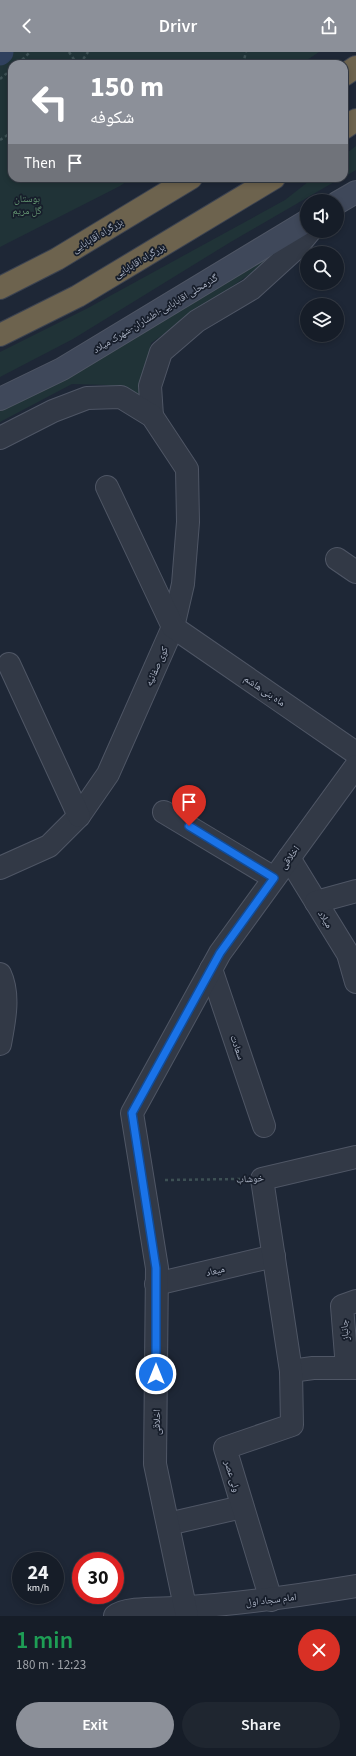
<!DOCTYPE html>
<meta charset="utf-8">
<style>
body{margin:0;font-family:"Source Sans 3","Noto Naskh Arabic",sans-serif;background:#1f2630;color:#f1f3f6;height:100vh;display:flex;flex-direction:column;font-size:15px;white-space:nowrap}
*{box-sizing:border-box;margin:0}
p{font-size:13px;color:#9ea2a8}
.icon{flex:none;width:22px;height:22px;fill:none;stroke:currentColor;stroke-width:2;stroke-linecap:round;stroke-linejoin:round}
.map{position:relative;height:1564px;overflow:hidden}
.panel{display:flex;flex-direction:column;background:#161d28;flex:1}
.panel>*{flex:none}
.top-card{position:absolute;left:8px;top:8px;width:340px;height:122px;border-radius:12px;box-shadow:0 2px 6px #0003,0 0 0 1px #353b45;background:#8c9099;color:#fff;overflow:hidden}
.buttons{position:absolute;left:300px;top:142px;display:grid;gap:8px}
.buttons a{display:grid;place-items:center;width:44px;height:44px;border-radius:50%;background:#161d28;box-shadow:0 2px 6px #0003,0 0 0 1px #353b45;font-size:20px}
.speed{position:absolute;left:12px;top:1500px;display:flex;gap:8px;font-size:20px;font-weight:700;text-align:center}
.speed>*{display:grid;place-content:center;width:52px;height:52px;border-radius:50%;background:#161d28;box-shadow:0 2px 6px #0003,0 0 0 1px #353b45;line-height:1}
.speed small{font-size:10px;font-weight:400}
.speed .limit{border:6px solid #d22;background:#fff;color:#111}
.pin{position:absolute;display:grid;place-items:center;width:34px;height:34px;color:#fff;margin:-41px -17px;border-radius:50% 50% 50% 0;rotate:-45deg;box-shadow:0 0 4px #0007}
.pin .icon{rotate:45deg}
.me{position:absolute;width:44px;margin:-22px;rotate:0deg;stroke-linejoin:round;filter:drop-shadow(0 0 3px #0008)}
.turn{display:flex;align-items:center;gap:14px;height:84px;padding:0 16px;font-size:18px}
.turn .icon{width:52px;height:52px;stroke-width:2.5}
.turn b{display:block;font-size:28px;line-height:34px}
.then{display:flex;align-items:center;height:38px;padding:0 16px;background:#0003;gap:8px;font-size:15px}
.round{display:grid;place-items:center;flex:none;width:42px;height:42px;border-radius:21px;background:#1f2630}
.summary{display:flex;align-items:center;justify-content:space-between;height:68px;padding:0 16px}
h1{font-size:24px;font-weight:600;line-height:30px;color:#1e9e55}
.button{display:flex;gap:8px;margin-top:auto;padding:8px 16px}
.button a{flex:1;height:46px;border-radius:24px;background:#8c9099;color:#fff;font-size:16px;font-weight:600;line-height:46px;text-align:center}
.button a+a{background:#1f2630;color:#f1f3f6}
header{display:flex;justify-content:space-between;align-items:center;height:52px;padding:0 16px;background:#8c9099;color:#fff;font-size:18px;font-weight:600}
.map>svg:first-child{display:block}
</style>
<header><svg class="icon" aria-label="back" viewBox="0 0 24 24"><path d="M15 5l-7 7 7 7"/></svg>Drivr<svg class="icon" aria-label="share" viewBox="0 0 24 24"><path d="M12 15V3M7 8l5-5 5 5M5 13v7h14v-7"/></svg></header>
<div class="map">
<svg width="356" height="1564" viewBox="0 0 356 1564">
<rect width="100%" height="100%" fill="#1e2736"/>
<g fill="#203337">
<path d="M0,0H319L301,12H12V126H132L120,134L0,195Z"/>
<path d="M356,94V118L344,125V103Z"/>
<path d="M313,126H341L229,191L73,287L0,325V300L88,256L285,148Z"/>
<path d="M289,187L270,208L151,291L140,345L107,333L72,332L0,370V354Z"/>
</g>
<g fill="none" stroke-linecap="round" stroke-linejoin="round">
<path stroke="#30415e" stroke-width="25" d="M0,1L1,0"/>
<g stroke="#4f5665" stroke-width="24">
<g id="street">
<path d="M152,364L150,334L161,300L197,269L251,237L295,197L310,179"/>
<path d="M0,386L53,359L87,346L121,345L152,364L187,417L188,470L183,532L173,575L108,722L79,764L49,794L0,816"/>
<path d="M107,435L173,575L356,701"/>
<path d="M337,507L356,520"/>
<path d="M9,612L79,764"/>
<path d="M164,760L274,826"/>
<path d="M289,806L348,902L356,930"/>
<path d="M316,850L356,839"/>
<path d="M211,917L264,1074"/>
<path d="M0,922C10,943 4,970 0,992"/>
<path d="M156,1232L274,1204"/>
<path d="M347,1316L342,1254L356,1249"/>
<path d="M291,1319L313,1316H356"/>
<path d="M168,1472L242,1455"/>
<path d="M271,1548L225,1396L292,1373L291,1319L262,1127L356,1105"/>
<path d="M115,1564C125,1555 160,1557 174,1556C236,1553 296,1544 356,1534"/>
<path d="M187,1564L155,1412L157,1216L132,1061L220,901L356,714"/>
</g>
</g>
<g stroke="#4f5665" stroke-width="24">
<g id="secondary">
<path d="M337,151L356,140"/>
<path d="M0,347L62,317L307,169"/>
</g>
</g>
<g stroke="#3c4351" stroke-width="24">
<g id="highway">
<path d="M344,23L356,15"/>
<path d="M344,76L356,68"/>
<path d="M0,236L57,207L191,126"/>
<path d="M0,283L78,244L274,126"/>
</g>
</g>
<g stroke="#3d5054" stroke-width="2.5" stroke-dasharray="3 3" stroke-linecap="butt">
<path d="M69,0L77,12"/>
<path d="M18,12L30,0"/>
<path d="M80,12L88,0"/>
<path d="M243,12L246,0"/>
<path d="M0,27L12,17"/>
<path d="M0,88L12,80"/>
<path d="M165,1128L240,1127"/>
</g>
<use href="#street" stroke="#323946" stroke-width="22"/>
<use href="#secondary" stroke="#3f485a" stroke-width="22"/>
<use href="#highway" stroke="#6d634e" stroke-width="22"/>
</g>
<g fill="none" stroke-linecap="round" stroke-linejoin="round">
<g stroke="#114b97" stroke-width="10">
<path id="route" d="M156,1322V1216L132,1061L220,901L274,826L189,774"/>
</g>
<use href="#route" stroke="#1a73e8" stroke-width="7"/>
</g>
<g text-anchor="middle" stroke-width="3.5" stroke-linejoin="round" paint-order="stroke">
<g font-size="10" fill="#639471" stroke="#171e2b">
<text x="27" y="150">بوستان<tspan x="27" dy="12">گل مریم</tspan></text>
</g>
<g font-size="10" fill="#abb3c4" stroke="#171e2b">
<text transform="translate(97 183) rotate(-31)" y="4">بزرگراه آقابابایی</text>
<text transform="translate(139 208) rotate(-31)" y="4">بزرگراه اقابابایی</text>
<text transform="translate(155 261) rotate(-31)" y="4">گذرمحلی اقابابایی-اطشاران-شهرک میلاد</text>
<text transform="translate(156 614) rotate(-66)" y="4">کوی صفائیه</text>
<text transform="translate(265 638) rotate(34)" y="4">ماه بنی هاشم</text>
<text transform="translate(289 805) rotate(-54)" y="4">اخلاقی</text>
<text transform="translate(326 867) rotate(58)" y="4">میلاد</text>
<text transform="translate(238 995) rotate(71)" y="4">سعادت</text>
<text transform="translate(250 1126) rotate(-3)" y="4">خوشاب</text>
<text transform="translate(215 1218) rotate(-13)" y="4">میعاد</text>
<text transform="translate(344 1278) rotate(-95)" y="4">جانباز</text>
<text transform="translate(156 1370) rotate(-90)" y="4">اخلاقی</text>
<text transform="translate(233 1424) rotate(73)" y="4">ولی عصر</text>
<text transform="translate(271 1547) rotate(-7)" y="4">امام سجاد اول</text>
</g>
</g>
</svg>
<div class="buttons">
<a><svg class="icon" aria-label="sound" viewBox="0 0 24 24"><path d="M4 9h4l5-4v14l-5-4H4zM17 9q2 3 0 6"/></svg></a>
<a><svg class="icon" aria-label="search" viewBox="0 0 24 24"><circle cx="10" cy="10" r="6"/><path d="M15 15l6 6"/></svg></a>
<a><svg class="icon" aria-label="layers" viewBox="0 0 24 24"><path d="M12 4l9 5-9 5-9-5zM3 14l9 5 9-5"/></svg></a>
</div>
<div class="speed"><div>24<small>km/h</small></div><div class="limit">30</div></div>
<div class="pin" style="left:189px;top:774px;background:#d93025"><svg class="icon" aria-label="arrive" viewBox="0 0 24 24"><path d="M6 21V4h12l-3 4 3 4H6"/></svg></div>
<svg class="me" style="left:156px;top:1322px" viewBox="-20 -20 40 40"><circle r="17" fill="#1a73e8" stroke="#fff" stroke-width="3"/><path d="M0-11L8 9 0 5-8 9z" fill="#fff"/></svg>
<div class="top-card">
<div class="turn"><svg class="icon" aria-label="left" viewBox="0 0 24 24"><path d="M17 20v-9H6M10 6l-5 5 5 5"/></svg><div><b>150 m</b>شکوفه</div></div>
<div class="then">Then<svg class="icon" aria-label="arrive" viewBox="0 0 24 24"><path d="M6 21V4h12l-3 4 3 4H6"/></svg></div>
</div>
</div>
<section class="panel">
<div class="summary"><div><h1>1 min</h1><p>180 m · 12:23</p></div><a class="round" style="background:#d93025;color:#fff"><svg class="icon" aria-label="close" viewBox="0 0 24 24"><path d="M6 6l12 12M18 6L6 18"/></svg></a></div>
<div class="button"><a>Exit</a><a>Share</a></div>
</section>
